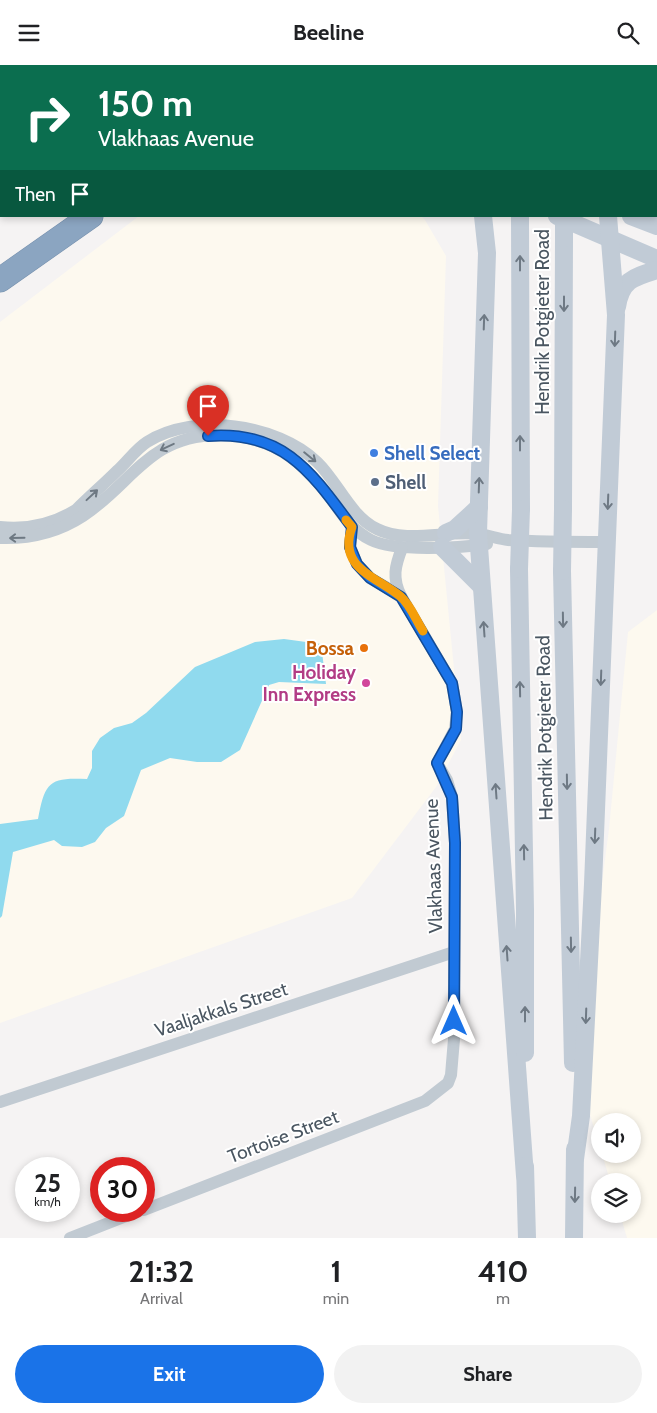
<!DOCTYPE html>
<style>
body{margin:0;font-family:Cabin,sans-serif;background:#f2f2f2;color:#202124;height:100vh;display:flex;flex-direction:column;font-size:19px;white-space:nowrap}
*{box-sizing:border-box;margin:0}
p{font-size:16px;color:#757577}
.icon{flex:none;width:28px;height:28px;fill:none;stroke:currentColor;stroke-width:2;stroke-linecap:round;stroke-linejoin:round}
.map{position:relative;height:1173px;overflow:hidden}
.panel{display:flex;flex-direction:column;background:#fff;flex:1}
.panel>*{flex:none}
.banner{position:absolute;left:0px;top:0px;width:658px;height:152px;box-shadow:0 2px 8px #0003;background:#0b6e4f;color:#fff;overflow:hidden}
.controls{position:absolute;left:591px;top:1048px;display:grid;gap:10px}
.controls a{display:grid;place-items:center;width:50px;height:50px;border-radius:50%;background:#fff;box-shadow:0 2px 8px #0003;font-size:25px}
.speed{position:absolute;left:15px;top:1092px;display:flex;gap:10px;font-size:25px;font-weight:700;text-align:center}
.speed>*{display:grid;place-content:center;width:65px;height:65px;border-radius:50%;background:#fff;box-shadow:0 2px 8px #0003;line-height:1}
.speed small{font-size:12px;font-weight:400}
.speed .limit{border:8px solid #d22;background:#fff;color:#111}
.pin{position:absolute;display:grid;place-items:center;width:42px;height:42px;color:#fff;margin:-51px -21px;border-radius:50% 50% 50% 0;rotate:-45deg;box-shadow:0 0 5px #0007}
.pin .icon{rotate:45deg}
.me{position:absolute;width:55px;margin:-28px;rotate:0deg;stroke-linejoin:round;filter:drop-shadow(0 0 4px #0008)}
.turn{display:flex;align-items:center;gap:18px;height:105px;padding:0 15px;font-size:22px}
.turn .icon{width:65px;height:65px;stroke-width:2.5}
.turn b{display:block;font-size:35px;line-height:42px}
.then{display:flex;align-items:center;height:48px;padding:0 15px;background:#0003;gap:10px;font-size:19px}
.eta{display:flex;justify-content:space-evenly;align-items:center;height:85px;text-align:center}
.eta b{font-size:30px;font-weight:700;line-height:35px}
.button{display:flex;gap:10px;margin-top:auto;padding:10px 15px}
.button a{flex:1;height:58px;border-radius:30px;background:#1a73e8;color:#fff;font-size:20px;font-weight:700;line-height:58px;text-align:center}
.button a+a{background:#f2f2f2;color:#202124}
header{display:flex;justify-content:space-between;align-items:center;height:65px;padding:0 15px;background:#fff;font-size:22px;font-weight:700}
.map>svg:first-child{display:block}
</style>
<header><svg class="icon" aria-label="menu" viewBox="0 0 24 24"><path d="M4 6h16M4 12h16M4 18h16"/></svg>Beeline<svg class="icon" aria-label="search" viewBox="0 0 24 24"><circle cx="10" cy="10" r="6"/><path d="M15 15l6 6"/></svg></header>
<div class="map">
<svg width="657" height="1173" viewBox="0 0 657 1173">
<rect width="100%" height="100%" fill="#f5f3f3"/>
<g fill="#fdf9ef">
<path d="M139,151H421L425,155L446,191L438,441L461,675L436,722L352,833L0,958V257Z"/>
<path d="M657,545V1173H627L620,1149H632V1116H610L602,1089H632V1056H600V1083L586,1036L588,924L609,764L628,567Z"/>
</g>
<path fill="#90daee" d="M284,574L321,579L326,619L279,617L269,620L240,685L221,697H197L170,693L141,705L124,751L106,763L95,777L82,782L62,781L54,775L13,787L2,851L0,853V759L38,754C45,717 49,712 87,714L92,703V686L100,673L114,663L132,658L146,648L195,602L255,577Z"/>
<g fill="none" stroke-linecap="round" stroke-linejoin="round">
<g stroke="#7690ad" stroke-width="25">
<g id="motorway">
<path d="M60,1L61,0"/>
<path d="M108,1L109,0"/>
<path d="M292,1L293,0"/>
<path d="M0,64L1,62"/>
<path d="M0,110L1,108"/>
<path d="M0,215L91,151"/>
</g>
</g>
<g stroke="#c1cad2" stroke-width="12">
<path d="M643,0L644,1"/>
<path d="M656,65L657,67"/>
<path d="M0,462C27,465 53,459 76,445C90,431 104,419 117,406C127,397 136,384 147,377C194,347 277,359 317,397C338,417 350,451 377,464C407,479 446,465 478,469C488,470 498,474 508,475C540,477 574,477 606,477"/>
<path d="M0,473C30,474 57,468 83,451C133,418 148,371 218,370C271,370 302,395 332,435C343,451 353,466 371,475C395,487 459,483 487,479"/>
<path d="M401,531C392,513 395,501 402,483"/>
<path d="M0,1037L454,887"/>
<path d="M144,1145L425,1036L448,1018L451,1010L454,974L455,778L452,732L447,715L437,698L455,664L457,647L452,618L401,531L370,513L357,499L350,482L352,462"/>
<path d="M70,1173L139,1146"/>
</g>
<g stroke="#c1cbd6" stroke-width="18">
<path d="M236,0L239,1"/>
<path d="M472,1L473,0"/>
<path d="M521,1V0"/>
<path d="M563,1V0"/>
<path d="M609,1V0"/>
<path d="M483,151L487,188L478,468L525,1111"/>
<path d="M520,151L521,444"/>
<path d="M557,151L657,194"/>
<path d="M631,151L657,161"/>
<path d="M617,242C621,215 634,212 657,205"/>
<path d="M563,444L564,173"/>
<path d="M446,468L455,464L479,442"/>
<path d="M442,482L481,521"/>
<path d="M519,504L525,845V988"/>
<path d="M562,506L573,998"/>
<path d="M575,1094L581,1051L593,819L616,250L608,151"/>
<path d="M525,1101L527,1173"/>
<path d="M574,1173L575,1084"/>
</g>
<use href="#motorway" stroke="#8ba5c1" stroke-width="24"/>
<g stroke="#c1cbd6" stroke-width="18">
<path d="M564,151V173"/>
<path d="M519,504L521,444"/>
<path d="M562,506L563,444"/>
</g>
</g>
<defs><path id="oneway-shaft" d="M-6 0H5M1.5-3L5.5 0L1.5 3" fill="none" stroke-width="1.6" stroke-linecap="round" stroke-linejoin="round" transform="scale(1.25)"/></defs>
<g stroke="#6e7984">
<use href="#oneway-shaft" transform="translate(520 198) rotate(-90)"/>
<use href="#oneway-shaft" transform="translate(564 239) rotate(90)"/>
<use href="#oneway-shaft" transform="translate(484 257) rotate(-88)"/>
<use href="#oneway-shaft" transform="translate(615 274) rotate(92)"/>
<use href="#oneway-shaft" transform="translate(520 378) rotate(-90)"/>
<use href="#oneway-shaft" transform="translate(479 420) rotate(-88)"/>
<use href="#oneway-shaft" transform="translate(608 437) rotate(92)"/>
<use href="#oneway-shaft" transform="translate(563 555) rotate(89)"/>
<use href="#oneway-shaft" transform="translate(484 564) rotate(-94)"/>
<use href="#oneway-shaft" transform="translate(601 613) rotate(92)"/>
<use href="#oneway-shaft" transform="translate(520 624) rotate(-91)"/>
<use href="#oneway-shaft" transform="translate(567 717) rotate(89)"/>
<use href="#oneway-shaft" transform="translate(496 726) rotate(-94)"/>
<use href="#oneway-shaft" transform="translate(595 771) rotate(92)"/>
<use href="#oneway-shaft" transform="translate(524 787) rotate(-91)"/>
<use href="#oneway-shaft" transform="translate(571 880) rotate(89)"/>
<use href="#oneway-shaft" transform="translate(507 888) rotate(-94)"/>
<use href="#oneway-shaft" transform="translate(525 949) rotate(-90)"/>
<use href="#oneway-shaft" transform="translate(586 951) rotate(92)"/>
<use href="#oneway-shaft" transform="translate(575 1130) rotate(91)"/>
</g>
<g stroke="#6e7983">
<use href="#oneway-shaft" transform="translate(167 382) rotate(155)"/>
<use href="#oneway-shaft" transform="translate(310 392) rotate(39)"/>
<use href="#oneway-shaft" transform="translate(92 430) rotate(-43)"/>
<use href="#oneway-shaft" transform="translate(17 473) rotate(179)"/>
</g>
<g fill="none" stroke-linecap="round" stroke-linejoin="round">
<g stroke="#114b97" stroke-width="12">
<path id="route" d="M208,371C284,365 312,408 352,462L350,482L357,499L370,513L401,532L452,618L457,647L456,664L437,698L452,732L455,778L454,956"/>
</g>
<use href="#route" stroke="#1a73e8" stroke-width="9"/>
<path stroke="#f59e0b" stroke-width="9" d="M346,455L352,462C337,503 377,512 400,531C410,539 416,555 423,566"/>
</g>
<circle fill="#3f7fe0" stroke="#fff" stroke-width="2" cx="374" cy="388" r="5"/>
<circle fill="#5c6f8a" stroke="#fff" stroke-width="2" cx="375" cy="417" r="5"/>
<circle fill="#e8710a" stroke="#fff" stroke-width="2" cx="364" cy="583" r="5"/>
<circle fill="#d1479c" stroke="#fff" stroke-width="2" cx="366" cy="618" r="5"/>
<g text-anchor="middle" stroke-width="4" stroke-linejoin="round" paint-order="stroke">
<g font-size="19" fill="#4a5661" stroke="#fff">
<text transform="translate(542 257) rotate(-90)" y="7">Hendrik Potgieter Road</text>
<text transform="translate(544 663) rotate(-91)" y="7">Hendrik Potgieter Road</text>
<text transform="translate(433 801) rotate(-92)" y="7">Vlakhaas Avenue</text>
<text transform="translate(221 944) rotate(-18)" y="7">Vaaljakkals Street</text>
<text transform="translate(283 1071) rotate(-21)" y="7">Tortoise Street</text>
</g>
<g font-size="19" font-weight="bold" fill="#366cbe" stroke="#fff" text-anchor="start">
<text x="384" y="395">Shell Select</text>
</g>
<g font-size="19" font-weight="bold" fill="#4e5e75" stroke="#fff" text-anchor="start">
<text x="385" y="424">Shell</text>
</g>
<g font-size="19" font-weight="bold" fill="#c56008" stroke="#fff" text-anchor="end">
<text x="354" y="590">Bossa</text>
</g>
<g font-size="19" font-weight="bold" fill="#b23c85" stroke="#fff" text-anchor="end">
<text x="356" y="614">Holiday<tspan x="356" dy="22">Inn Express</tspan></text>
</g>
</g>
</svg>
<div class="controls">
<a><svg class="icon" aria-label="sound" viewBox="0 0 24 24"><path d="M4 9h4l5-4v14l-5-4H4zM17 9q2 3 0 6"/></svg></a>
<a><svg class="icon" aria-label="layers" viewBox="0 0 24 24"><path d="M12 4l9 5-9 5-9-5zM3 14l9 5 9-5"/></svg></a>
</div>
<div class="speed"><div>25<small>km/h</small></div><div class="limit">30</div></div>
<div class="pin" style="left:208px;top:371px;background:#d93025"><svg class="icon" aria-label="arrive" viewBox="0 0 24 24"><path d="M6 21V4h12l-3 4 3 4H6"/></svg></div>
<svg class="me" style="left:454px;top:956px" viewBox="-20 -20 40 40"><path d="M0-17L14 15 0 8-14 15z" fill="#1a73e8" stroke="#fff" stroke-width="4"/></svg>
<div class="banner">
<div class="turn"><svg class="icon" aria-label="right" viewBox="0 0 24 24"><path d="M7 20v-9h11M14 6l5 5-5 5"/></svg><div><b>150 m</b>Vlakhaas Avenue</div></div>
<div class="then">Then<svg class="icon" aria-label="arrive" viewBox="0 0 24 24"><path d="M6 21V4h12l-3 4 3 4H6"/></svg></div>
</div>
</div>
<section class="panel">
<div class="eta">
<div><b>21:32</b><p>Arrival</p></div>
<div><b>1</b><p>min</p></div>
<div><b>410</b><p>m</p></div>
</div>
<div class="button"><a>Exit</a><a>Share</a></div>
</section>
